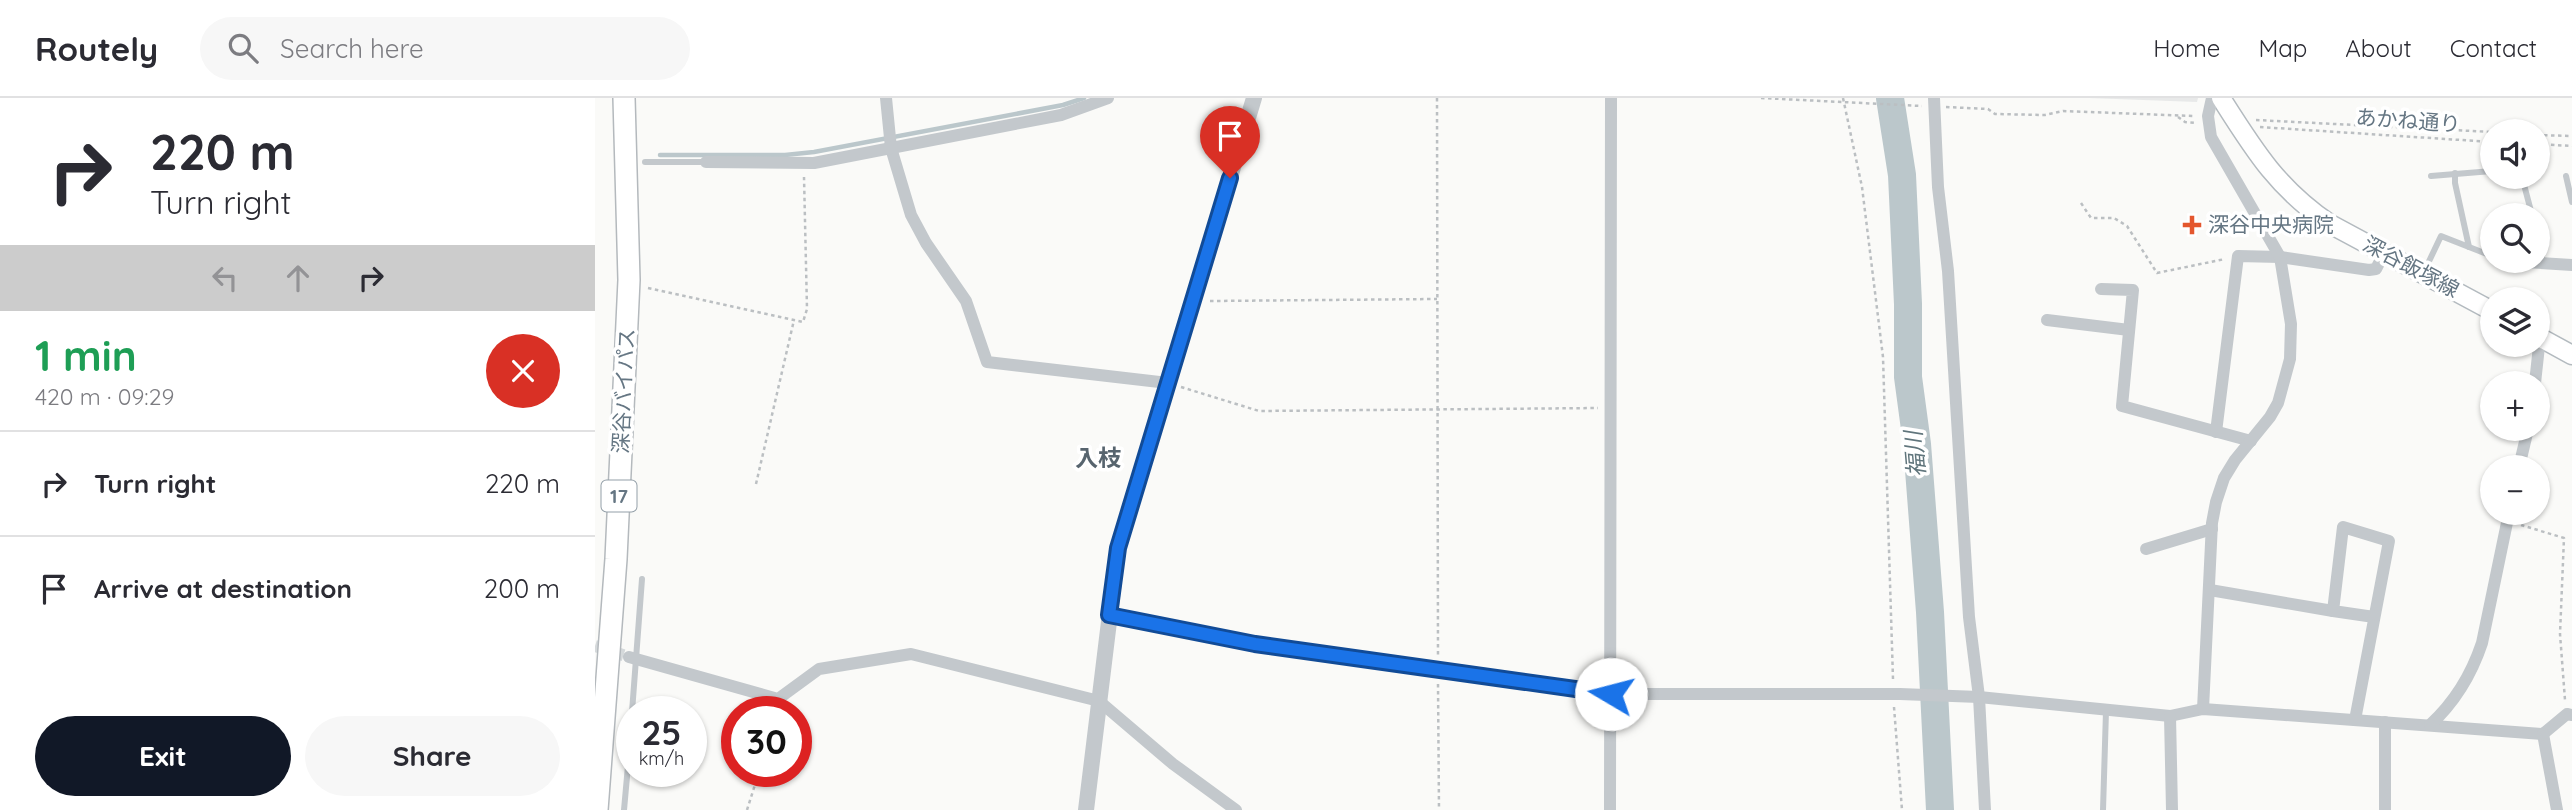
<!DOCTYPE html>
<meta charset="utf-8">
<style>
body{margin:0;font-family:Quicksand,"Noto Sans JP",sans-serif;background:#f7f7f7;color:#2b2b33;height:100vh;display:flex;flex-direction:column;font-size:26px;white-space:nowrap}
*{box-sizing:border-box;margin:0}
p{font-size:23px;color:#7c7c81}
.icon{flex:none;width:38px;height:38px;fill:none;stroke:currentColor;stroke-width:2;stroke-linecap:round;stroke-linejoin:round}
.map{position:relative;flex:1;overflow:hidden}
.side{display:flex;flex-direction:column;background:#fff;width:595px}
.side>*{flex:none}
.hud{background:#fff;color:#2b2b33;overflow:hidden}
.fabs{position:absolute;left:1885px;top:21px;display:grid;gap:14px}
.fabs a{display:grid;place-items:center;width:70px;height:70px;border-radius:50%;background:#fff;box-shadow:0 2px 5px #0004;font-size:35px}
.speed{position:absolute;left:21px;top:598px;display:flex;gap:14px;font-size:35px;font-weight:700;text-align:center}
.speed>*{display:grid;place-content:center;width:91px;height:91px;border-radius:50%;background:#fff;box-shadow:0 2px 5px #0004;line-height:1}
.speed small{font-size:18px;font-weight:400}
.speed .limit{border:10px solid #d22;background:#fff;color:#111}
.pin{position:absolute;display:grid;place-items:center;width:60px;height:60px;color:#fff;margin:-72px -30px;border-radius:50% 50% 50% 0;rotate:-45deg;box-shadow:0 0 7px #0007}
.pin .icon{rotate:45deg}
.me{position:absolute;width:77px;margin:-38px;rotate:278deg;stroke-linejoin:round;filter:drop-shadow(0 0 5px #0008)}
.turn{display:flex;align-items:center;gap:24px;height:147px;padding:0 35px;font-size:32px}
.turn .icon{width:91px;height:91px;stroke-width:2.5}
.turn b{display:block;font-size:49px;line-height:60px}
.lanes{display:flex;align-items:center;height:66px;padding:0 35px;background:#0003;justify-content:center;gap:35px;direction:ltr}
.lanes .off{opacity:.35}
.round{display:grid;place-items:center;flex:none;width:74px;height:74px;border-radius:37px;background:#f7f7f7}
.overview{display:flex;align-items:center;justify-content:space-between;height:119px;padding:0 35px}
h1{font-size:42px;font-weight:800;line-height:52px;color:#1e9e55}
.cta{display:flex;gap:14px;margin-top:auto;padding:14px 35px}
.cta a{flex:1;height:80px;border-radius:42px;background:#111827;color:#fff;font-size:28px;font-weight:800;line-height:80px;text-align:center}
.cta a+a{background:#f7f7f7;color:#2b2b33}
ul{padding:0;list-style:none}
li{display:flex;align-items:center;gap:21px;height:105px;padding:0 35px;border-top:2px solid #e1e1e2}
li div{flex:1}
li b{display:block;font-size:26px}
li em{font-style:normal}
header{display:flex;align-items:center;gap:42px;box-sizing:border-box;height:98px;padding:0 35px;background:#fff;border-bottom:2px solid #e1e1e2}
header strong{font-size:33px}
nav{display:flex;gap:38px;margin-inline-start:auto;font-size:24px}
.search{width:490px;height:63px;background:#f7f7f7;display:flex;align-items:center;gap:18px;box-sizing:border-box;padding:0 24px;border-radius:38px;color:#7c7c81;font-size:26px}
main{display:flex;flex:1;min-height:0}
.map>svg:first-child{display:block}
</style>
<header>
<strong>Routely</strong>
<div class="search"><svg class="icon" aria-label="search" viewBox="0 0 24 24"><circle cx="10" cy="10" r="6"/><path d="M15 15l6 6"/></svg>Search here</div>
<nav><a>Home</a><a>Map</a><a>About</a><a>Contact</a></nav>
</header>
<main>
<section class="side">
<div class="hud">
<div class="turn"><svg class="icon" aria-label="right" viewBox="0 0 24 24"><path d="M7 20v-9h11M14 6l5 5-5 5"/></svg><div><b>220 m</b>Turn right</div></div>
<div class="lanes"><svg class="icon off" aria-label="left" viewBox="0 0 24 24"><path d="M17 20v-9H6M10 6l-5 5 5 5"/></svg><svg class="icon off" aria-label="ahead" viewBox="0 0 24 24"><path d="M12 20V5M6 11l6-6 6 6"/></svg><svg class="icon" aria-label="right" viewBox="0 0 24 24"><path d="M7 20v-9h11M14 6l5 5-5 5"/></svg></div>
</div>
<div class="overview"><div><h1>1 min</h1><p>420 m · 09:29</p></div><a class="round" style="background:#d93025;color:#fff"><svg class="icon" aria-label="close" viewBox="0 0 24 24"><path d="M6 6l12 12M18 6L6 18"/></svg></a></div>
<ul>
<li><svg class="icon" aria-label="right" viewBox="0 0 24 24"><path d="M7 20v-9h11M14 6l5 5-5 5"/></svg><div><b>Turn right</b></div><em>220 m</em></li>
<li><svg class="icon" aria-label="arrive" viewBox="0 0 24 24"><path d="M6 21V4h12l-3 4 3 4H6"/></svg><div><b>Arrive at destination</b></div><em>200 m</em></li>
</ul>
<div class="cta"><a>Exit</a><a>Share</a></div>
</section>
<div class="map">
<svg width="1977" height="712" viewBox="0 0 1977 712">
<rect width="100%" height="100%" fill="#fafaf8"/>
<path fill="#e8e9e9" d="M1494,0H1603L1602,4Z"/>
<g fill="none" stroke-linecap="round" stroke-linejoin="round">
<path stroke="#bbc7cb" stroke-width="4.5" d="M65,57H190L219,54L468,7L489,0"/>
<path stroke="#bbc7cb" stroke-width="28" d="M1295,0L1307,77L1313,206V279L1322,346L1335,514L1345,712"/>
<path stroke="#d5d9db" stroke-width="12" stroke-dasharray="12 6" stroke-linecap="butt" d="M0,548L34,559"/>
<g stroke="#b3babf" stroke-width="21">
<g id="secondary">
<path d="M1626,0C1659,52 1682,90 1735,126L1897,213"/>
<path d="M1942,238L1977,257"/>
</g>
</g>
<g stroke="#b4b9bd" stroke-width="24">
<path id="trunk" d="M2,712L21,461L34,182L29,0"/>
</g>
<g stroke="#bbbfc2" stroke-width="2.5" stroke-dasharray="3.5 3.5" stroke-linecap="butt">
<path d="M842,0L843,558"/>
<path d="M1166,0L1327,8"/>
<path d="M1248,0L1267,89L1288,259L1298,581"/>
<path d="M1351,9L1393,11L1400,16L1450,17L1468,13L1598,18"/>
<path d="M1583,19L1590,24L1602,25"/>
<path d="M1661,22L1897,34"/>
<path d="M1665,29L1897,44"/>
<path d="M1942,37L1977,38"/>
<path d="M1942,46L1977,48"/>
<path d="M1486,105L1496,120H1519L1532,128L1562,175L1630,161"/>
<path d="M53,190L208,224L212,211L209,79"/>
<path d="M615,203L842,201"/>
<path d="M586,289L664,313L1003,310"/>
<path d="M161,386L199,222"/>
<path d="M1926,427L1969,440L1965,536L1970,602"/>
<path d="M843,586L844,712"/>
<path d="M1299,609L1307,712"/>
<path d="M152,712L164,674"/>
</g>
<g stroke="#c3c8cc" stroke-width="6">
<path d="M50,64H111"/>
<path d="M1860,75V85L1874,149"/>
<path d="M1836,78L1897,73"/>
<path d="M1971,78L1977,104"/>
<path d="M1927,79L1937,117"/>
<path d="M1942,139L1948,164"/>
<path d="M1828,176L1846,138L1897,158"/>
<path d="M37,614L47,481"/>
<path d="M29,712L37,623"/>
<path d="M1508,712L1511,613"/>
</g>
<g stroke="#c3c8cc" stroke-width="12">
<path d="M291,0L296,50L316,117L331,145L371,203L392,264L573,285"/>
<path d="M1339,0L1343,89L1353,173L1374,519L1384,599L1390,712"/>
<path d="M111,64L219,65L466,17L513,0"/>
<path d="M1915,163L1977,167"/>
<path d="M1506,191L1538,192L1527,308L1656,343"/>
<path d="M1452,222L1534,232"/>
<path d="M1940,285L1945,239"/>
<path d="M1621,334L1643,158L1685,159L1774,172L1781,171L1789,155"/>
<path d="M1924,369L1933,331"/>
<path d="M1551,451L1617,431"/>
<path d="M1615,492L1738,513"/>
<path d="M514,517L660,546L1016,596H1305L1384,599L1575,618L1608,611L1948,636L1972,616L1977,617"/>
<path d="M34,559L183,601L224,571L316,556L504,603L578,666L641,712"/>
<path d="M1608,611L1617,425L1621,404L1629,380L1640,362L1675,319L1683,305L1695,261L1696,226L1685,159L1616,39L1613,18L1617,0"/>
<path d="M1575,618L1577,712"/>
<path d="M1760,622L1794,443L1748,429L1738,513L1779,519"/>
<path d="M1790,624V712"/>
<path d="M1835,627C1860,604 1876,578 1887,545L1914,415"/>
<path d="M1948,636L1962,712"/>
<path d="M1015,712L1016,0"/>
</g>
<path stroke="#c3c8cc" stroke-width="16" d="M491,712L523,450L659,0"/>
<use href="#secondary" stroke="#fff" stroke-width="18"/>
<use href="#trunk" stroke="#fff" stroke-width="21"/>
</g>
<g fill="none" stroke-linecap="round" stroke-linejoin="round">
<g stroke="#114b97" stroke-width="18">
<path id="route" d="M635,80L523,450L514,517L660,546L1016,596"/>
</g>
<use href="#route" stroke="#1a73e8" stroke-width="12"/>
</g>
<path fill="#e4572e" stroke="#fff" stroke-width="2.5" d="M1593.5 116.5h7v7h7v7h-7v7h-7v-7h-7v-7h7z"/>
<g text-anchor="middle" stroke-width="7" stroke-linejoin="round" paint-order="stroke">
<rect fill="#fff" stroke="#939fa8" stroke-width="2" x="6.5" y="382.5" width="35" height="31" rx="5"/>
<g font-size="19" font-weight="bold" fill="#657683">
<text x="24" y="405">17</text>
</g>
<g font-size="21" fill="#657683" stroke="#fff">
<text transform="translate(1813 23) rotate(4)" y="7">あかね通り</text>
<text transform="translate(1816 169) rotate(28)" y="7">深谷飯塚線</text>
<text transform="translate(29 293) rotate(-87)" y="7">深谷バイパス</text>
</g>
<g font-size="21" fill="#657683" stroke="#fff" text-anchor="start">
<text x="1613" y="134">深谷中央病院</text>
</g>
<g font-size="23" font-style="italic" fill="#60757c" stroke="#fff">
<text transform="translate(1320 356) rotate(-95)" y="8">福川</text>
</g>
<g font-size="23" font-weight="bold" fill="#57646e" stroke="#fff">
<text x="503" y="368">入枝</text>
</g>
</g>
</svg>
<div class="fabs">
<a><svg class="icon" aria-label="sound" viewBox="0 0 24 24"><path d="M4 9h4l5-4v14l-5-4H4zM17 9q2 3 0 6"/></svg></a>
<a><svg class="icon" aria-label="search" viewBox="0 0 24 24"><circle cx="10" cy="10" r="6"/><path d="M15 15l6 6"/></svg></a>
<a><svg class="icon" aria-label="layers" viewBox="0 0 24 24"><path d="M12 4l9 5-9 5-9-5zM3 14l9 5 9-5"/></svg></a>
<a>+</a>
<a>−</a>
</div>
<div class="speed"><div>25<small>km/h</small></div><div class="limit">30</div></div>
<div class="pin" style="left:635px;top:80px;background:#d93025"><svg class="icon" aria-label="arrive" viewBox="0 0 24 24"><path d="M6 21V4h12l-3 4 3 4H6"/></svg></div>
<svg class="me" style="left:1016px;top:596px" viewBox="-20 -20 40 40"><circle r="19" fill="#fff"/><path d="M0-13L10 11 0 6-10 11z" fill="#1a73e8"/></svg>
</div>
</main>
